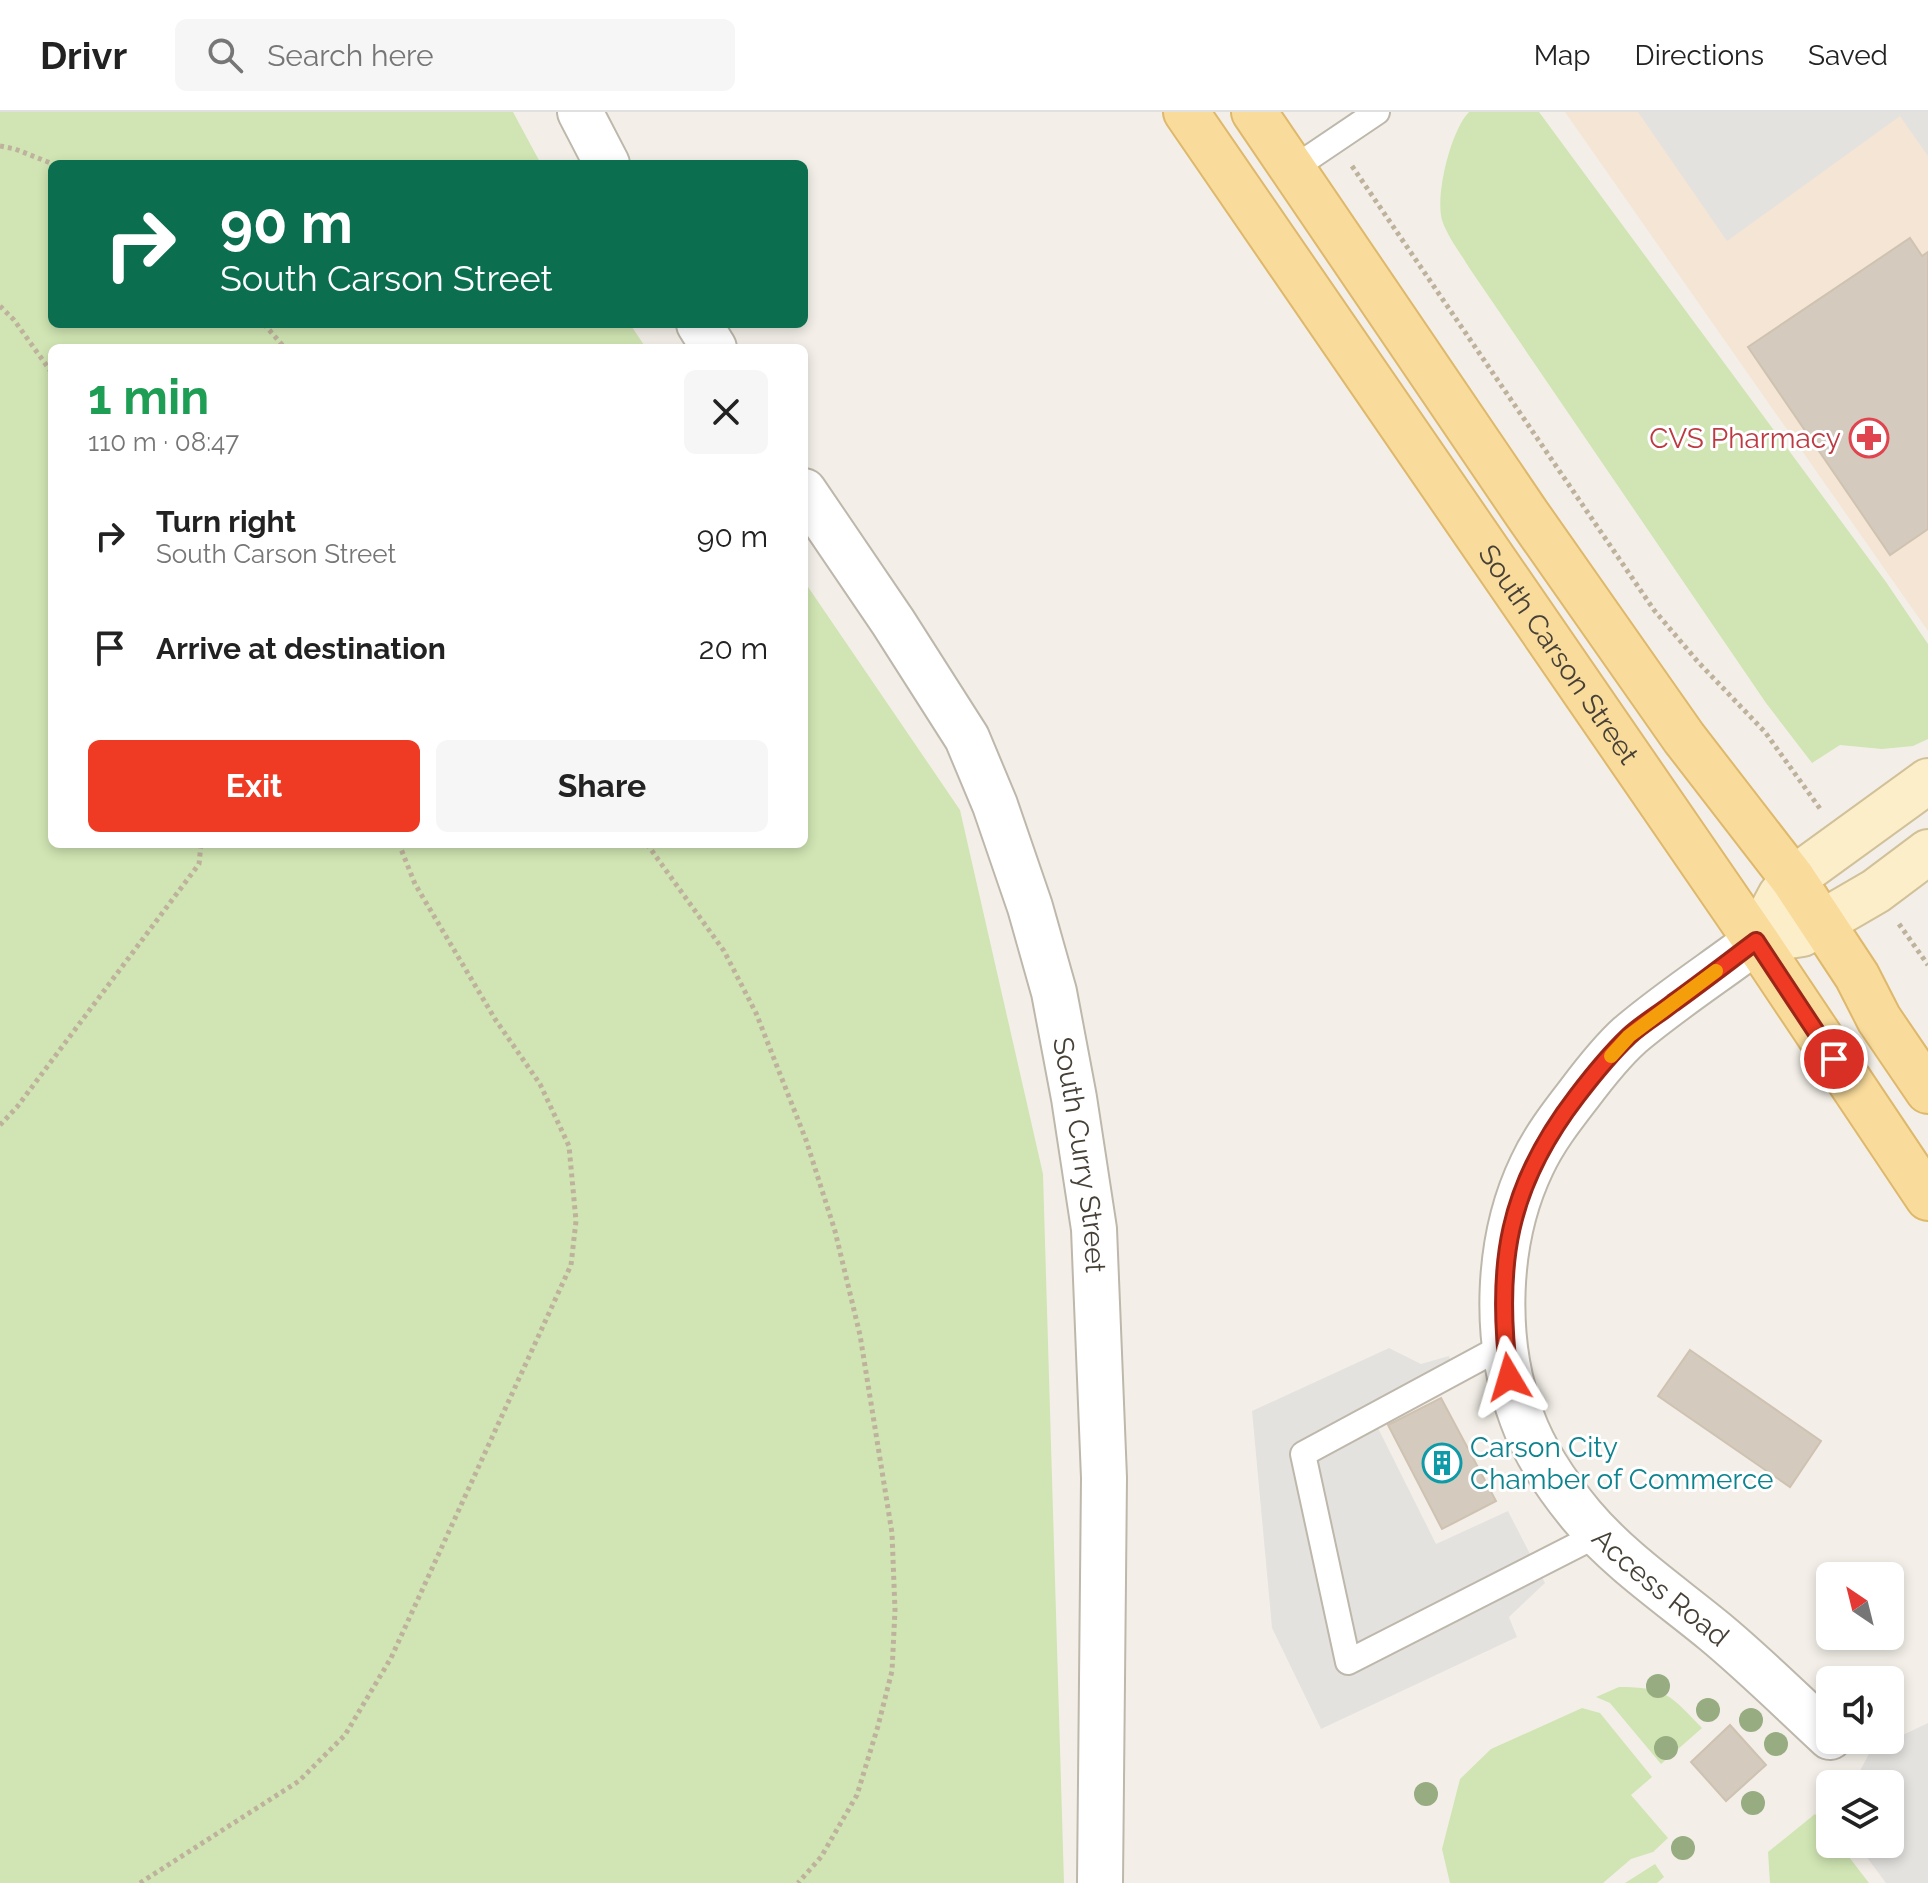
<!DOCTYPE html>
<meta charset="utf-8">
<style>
body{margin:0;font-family:Raleway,sans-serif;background:#f6f6f6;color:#222;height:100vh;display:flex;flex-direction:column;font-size:30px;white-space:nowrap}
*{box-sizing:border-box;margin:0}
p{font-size:26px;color:#767676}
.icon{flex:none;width:44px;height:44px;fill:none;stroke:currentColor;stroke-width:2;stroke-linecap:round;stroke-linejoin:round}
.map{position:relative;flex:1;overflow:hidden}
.sheet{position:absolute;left:48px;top:232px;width:760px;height:504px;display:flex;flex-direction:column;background:#fff;border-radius:12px;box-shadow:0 4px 12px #0003}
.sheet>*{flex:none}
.hud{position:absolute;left:48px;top:48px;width:760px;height:168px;border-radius:12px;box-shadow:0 4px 12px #0003;background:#0b6e4f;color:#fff;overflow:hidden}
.needle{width:52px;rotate:325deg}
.fabs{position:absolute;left:1816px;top:1450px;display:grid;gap:16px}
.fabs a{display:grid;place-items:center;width:88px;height:88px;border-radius:12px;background:#fff;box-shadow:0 4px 12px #0003;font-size:40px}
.pin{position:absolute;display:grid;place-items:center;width:68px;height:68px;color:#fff;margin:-34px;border:4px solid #fff;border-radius:50%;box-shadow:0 2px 8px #0007}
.me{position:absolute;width:88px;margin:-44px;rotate:353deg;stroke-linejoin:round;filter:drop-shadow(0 0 6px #0008)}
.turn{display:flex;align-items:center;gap:28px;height:168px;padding:0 40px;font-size:36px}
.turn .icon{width:104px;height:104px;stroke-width:2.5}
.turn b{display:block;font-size:56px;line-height:68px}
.round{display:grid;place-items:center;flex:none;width:84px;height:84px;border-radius:12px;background:#f6f6f6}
.head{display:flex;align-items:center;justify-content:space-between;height:136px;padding:0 40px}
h1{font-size:48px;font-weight:700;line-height:60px;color:#1e9e55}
.primary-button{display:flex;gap:16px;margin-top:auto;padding:16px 40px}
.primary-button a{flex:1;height:92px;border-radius:12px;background:#ef3b23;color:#fff;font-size:32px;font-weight:700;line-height:92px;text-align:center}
.primary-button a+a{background:#f6f6f6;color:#222}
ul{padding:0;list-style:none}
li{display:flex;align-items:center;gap:24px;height:112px;padding:0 40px}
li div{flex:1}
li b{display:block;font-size:30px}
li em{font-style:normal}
header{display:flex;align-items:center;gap:48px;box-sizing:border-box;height:112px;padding:0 40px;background:#fff;border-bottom:2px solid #e0e0e0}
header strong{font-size:38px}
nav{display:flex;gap:44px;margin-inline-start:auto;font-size:28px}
.search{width:560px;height:72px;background:#f6f6f6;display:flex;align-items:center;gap:20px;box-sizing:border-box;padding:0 28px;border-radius:12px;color:#767676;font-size:30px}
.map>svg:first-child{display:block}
</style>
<header>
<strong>Drivr</strong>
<div class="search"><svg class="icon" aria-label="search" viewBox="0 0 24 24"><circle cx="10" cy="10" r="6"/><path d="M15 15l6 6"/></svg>Search here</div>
<nav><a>Map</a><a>Directions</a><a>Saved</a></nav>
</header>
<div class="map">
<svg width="1928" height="1771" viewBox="0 0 1928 1771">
<rect width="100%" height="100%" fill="#f3efe8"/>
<path fill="#f4e5d4" d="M1565,0H1928V519Z"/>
<g fill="#d0e5b3">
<path d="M0,0H513L541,52H52V212H630L646,236H52V732H804V469L960,698L1043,1062L1064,1771H0Z"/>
<path d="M1469,0H1539L1886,470L1928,532V627L1913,634L1882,637L1840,633L1812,651L1766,591L1470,157C1461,142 1447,124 1442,108C1435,83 1451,18 1469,0Z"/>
<path d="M1619,1575C1666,1575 1670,1583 1702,1616L1661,1652L1610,1591L1596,1585Z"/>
<path d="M1582,1596L1600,1601L1652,1665L1631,1683L1668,1726L1653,1740L1631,1747L1603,1771H1450L1442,1737L1460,1667L1491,1637Z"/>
<path d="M1815,1702L1830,1720V1732H1839L1869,1771H1770L1768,1740Z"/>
<path d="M1655,1752L1664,1765L1657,1771H1625Z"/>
</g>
<g fill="#e4e2df">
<path d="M1638,0H1928V44L1900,4L1727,129Z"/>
<path d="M1389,1236L1421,1252L1449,1244L1458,1273L1377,1314L1436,1432L1508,1399L1545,1471L1509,1505L1517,1525L1321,1617L1272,1516L1252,1299Z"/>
<path d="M1928,1611V1771H1886L1857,1732H1890V1672H1853L1871,1638Z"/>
</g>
<g fill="#d4cbbe" stroke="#cfc2b1" stroke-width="2">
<path d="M1910,126L1922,144L1928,140V417L1890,443L1748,235Z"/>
<path d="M1690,1238L1821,1329L1790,1375L1658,1284Z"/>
<path d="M1441,1286L1496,1389L1442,1417L1388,1313Z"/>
<path d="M1730,1613L1766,1653L1726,1689L1691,1650Z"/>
</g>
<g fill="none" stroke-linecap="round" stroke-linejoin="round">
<g stroke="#beb7ab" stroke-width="28">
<g id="service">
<path d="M1294,56L1377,0"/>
<path d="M1505,1233L1303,1342L1348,1550L1599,1422"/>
</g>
</g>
<g stroke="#beb7ab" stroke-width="48">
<g id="minor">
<path id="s1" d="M1756,829C1715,860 1670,889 1630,923C1611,940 1594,962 1579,982C1562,1004 1544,1027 1532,1053C1496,1128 1493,1228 1522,1306C1535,1342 1558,1375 1582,1404C1619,1448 1669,1482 1714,1519C1754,1552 1791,1589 1830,1625"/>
</g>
</g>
<g stroke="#beb7ab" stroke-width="48">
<g id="tertiary">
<path d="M580,0L607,52"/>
<path d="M699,212L714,236"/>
<path id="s2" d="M804,379L893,510L967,626L995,693L1030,795L1054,880L1074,986L1094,1117L1104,1366L1100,1771"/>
</g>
</g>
<g stroke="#d1c199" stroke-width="48">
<g id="secondary">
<path d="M1756,829L1780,784L1793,767L1928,669"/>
<path d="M1756,829L1802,822L1876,779L1928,740"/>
</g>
</g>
<g stroke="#deb86b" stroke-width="48">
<g id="primary">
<path id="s3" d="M1186,0L1756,829L1928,1086"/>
<path d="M1254,0L1527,402L1684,626L1793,767L1857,864L1879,907L1928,979"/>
</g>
</g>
<g stroke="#bfb29d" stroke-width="5" stroke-dasharray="4 4" stroke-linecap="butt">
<path d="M0,34L15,37L53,52"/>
<path d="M1352,54L1654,498L1699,551L1765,620L1821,698"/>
<path d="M0,194L14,208L52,261"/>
<path d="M264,212L285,236"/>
<path d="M647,732L724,839L756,901L806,1028L835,1119L860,1223L892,1421L895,1498L892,1559L878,1614L857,1683L821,1745L798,1771"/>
<path d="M1899,812L1928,853"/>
<path d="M0,1013L17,995L199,752L201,732"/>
<path d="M140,1771L299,1669L345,1623L391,1546L571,1153L576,1109L569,1034L540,972L495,907L415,772L399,732"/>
</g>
<use href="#service" stroke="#fff" stroke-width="24"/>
<use href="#minor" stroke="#fff" stroke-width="44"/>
<use href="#tertiary" stroke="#fff" stroke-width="44"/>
<use href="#secondary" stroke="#fceec9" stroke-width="44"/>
<use href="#primary" stroke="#f9db9b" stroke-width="44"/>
</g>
<g fill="#97ac81">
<circle cx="1658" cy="1574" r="12"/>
<circle cx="1708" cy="1598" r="12"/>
<circle cx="1751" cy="1608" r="12"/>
<circle cx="1776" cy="1632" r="12"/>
<circle cx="1666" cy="1636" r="12"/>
<circle cx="1426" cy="1682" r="12"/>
<circle cx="1753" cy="1691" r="12"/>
<circle cx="1683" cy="1736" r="12"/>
</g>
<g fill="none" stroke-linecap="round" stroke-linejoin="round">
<g stroke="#9b2617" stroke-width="20">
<path id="route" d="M1509,1265C1495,1153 1507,1075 1577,984C1593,963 1610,942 1629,924C1642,912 1659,902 1673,891C1701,871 1728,850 1756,829L1834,947"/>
</g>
<use href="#route" stroke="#ef3b23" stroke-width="14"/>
<path stroke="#f59e0b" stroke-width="14" d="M1611,944L1629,924L1716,859"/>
</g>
<defs>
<g id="pharmacy-ring" transform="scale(2)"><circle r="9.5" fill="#fff" stroke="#e0444e" stroke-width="1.5"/><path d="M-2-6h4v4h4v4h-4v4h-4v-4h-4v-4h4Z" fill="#e0444e"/></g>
<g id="building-ring" transform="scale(2)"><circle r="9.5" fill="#fff" stroke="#0f9aa8" stroke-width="1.5"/><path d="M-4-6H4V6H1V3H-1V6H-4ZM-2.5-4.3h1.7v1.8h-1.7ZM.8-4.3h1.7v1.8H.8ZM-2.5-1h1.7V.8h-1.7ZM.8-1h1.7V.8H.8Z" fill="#0f9aa8"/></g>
</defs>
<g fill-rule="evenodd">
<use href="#pharmacy-ring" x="1869" y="326"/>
<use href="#building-ring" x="1442" y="1351"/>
</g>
<g text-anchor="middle" stroke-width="6" stroke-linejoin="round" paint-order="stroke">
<g font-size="28" fill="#be3a42" stroke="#fff" text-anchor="end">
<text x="1841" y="336">CVS Pharmacy</text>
</g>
<g font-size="28" fill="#464037" stroke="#fff">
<text dy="10" stroke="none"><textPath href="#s3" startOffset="658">South Carson Street</textPath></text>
<text dy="10" stroke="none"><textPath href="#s2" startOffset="730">South Curry Street</textPath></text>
<text dy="10" stroke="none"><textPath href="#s1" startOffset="802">Access Road</textPath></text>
</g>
<g font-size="28" fill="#0d838f" stroke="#fff" text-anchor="start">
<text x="1470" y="1345">Carson City<tspan x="1470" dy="32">Chamber of Commerce</tspan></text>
</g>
</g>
</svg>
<div class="fabs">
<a><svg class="needle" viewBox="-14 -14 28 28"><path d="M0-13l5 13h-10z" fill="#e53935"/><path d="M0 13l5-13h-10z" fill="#767676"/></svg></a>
<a><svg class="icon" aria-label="sound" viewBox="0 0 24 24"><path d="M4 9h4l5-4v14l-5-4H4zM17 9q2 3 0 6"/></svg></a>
<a><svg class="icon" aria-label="layers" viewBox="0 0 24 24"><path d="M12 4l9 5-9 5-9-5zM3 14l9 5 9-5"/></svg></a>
</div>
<div class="pin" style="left:1834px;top:947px;background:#d93025"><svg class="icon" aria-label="arrive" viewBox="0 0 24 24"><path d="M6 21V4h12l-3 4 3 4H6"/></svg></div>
<svg class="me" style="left:1509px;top:1265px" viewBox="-20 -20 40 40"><path d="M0-17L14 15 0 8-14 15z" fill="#ef3b23" stroke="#fff" stroke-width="4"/></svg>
<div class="hud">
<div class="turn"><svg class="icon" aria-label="right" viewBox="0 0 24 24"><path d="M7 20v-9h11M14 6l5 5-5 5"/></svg><div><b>90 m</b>South Carson Street</div></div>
</div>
<section class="sheet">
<div class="head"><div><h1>1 min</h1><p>110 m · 08:47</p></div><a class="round"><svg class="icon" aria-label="close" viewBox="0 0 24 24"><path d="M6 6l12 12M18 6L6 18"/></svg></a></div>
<ul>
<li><svg class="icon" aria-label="right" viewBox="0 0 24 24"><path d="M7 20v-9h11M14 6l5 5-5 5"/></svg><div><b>Turn right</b><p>South Carson Street</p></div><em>90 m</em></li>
<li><svg class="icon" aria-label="arrive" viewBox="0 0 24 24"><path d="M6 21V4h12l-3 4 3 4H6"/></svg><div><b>Arrive at destination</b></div><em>20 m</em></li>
</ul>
<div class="primary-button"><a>Exit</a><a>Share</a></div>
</section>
</div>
